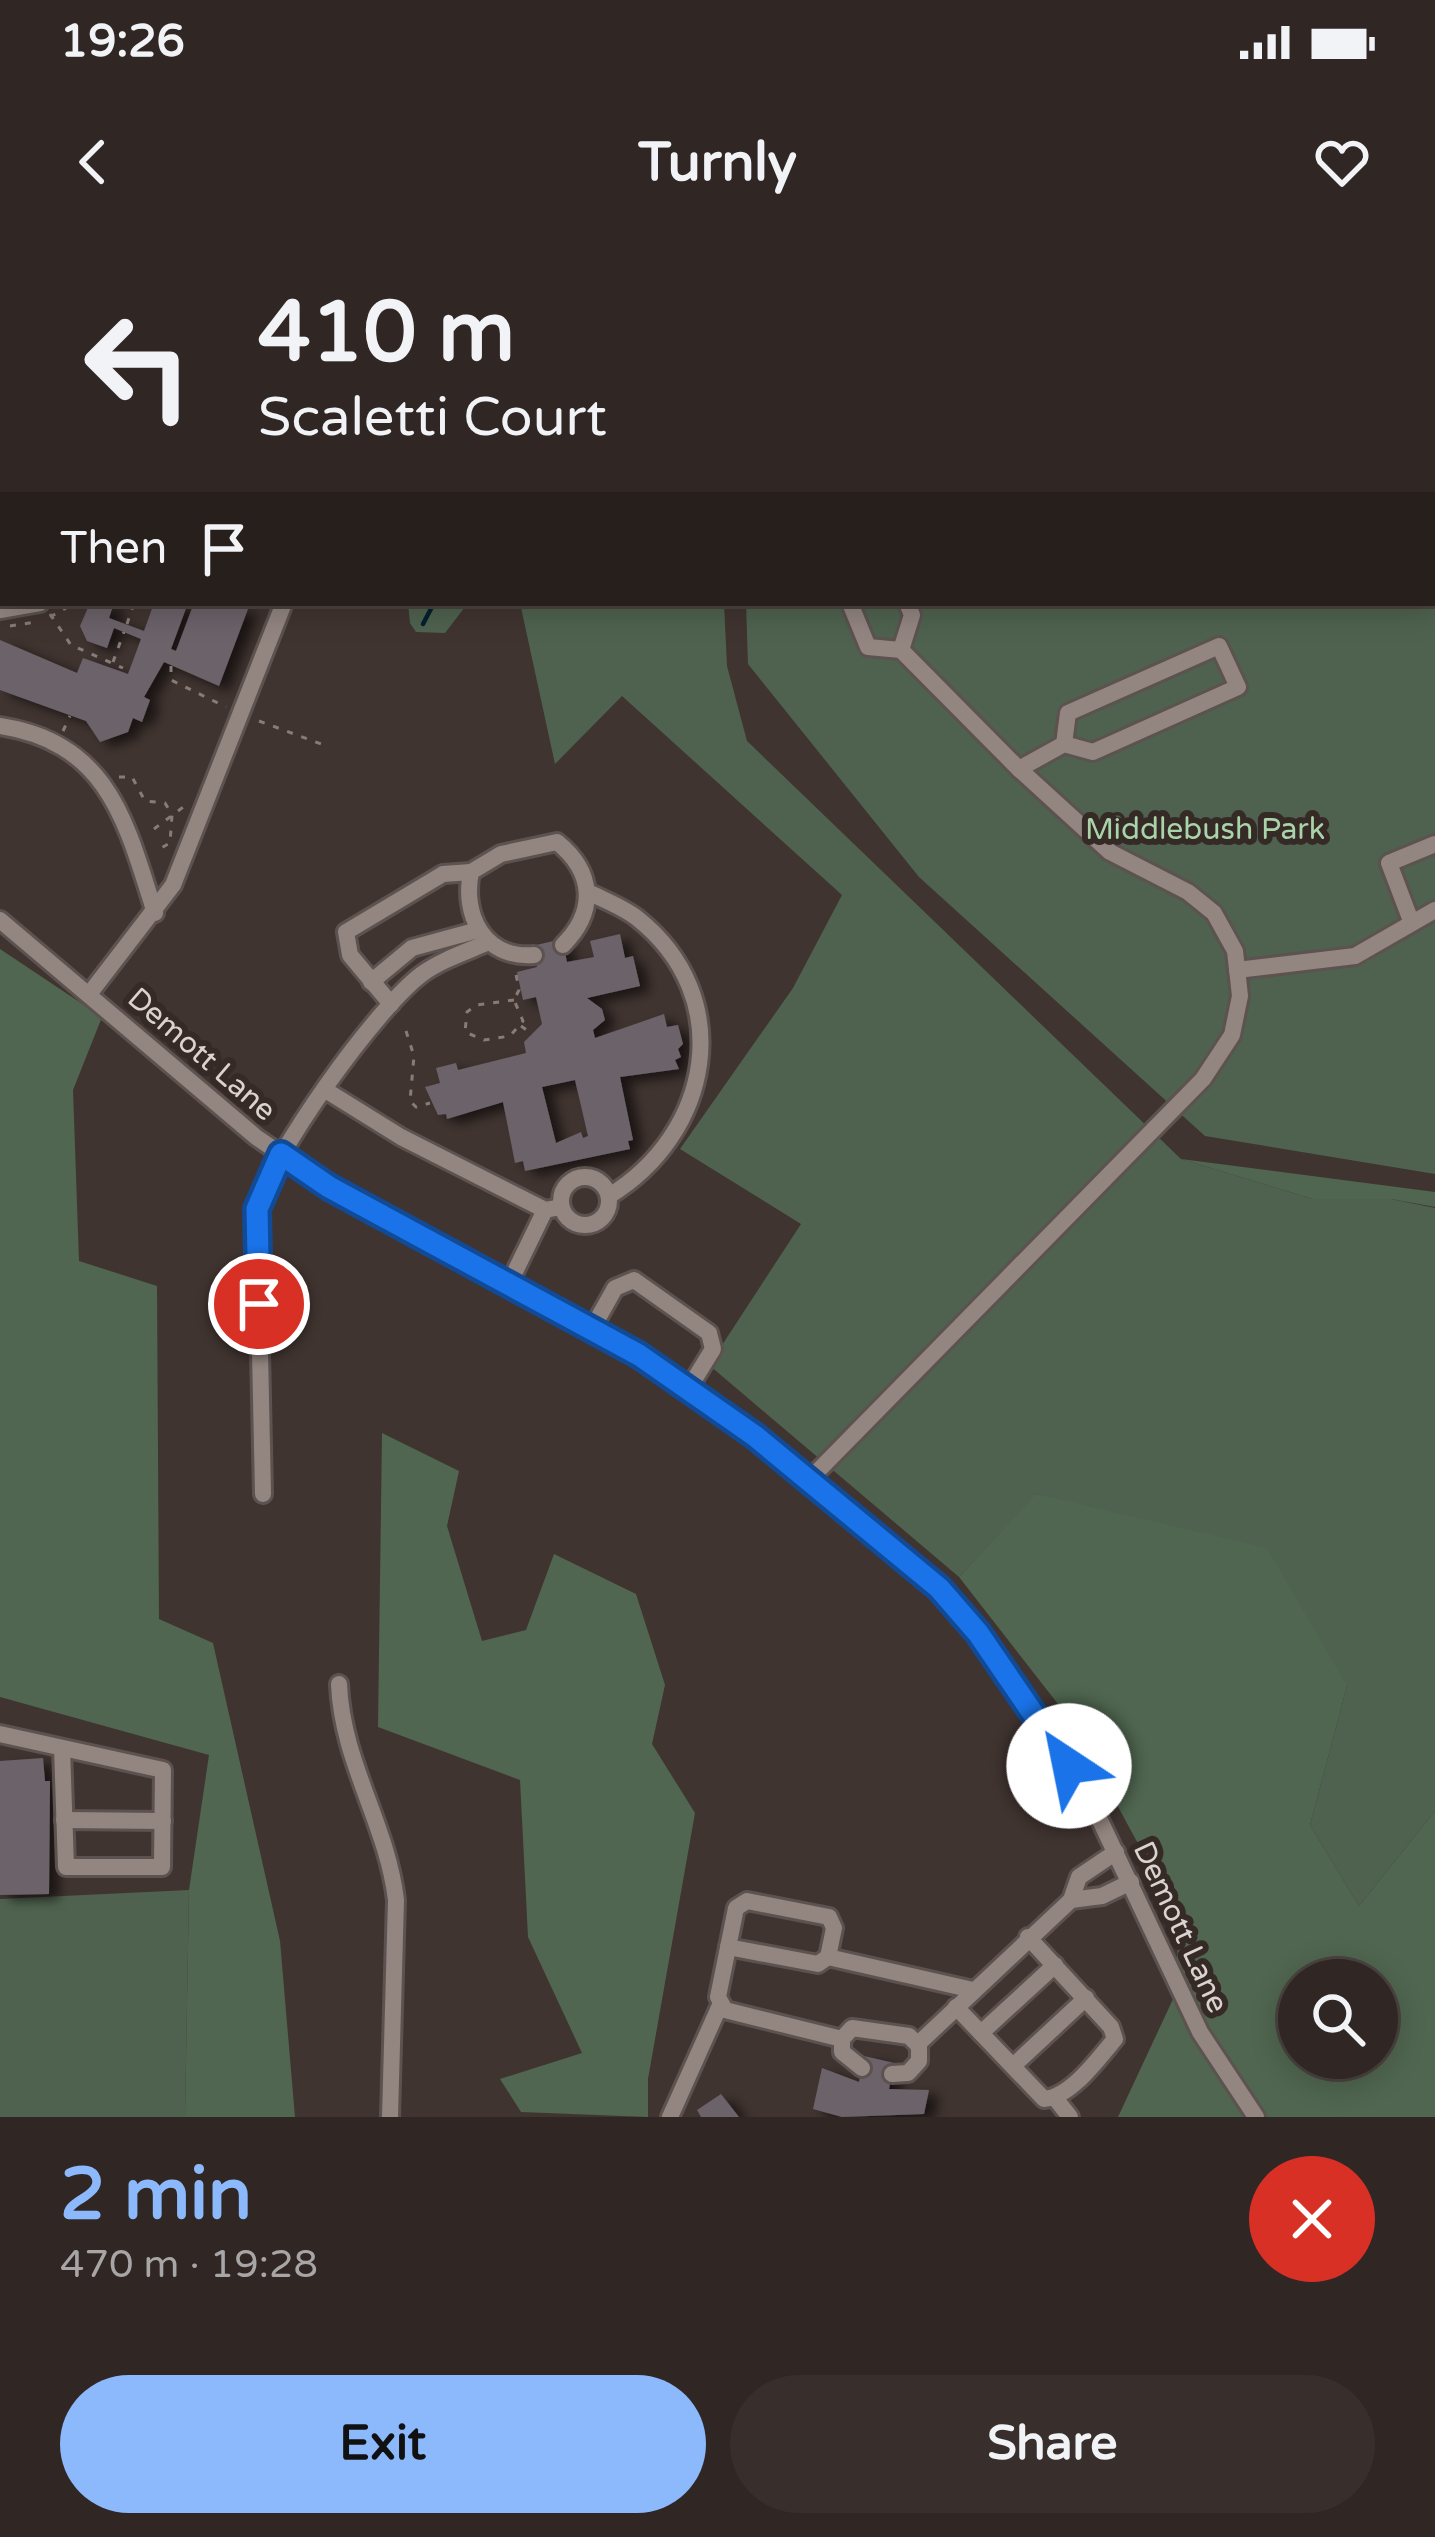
<!DOCTYPE html>
<meta charset="utf-8">
<style>
body{margin:0;font-family:"Varela Round",sans-serif;background:#382f2c;color:#f1f3f6;height:100vh;display:flex;flex-direction:column;font-size:45px;white-space:nowrap}
*{box-sizing:border-box;margin:0}
p{font-size:39px;color:#a8a5a6}
.icon{flex:none;width:66px;height:66px;fill:none;stroke:currentColor;stroke-width:2;stroke-linecap:round;stroke-linejoin:round}
.map{position:relative;height:1877px;overflow:hidden}
.panel{display:flex;flex-direction:column;background:#302724;flex:1}
.panel>*{flex:none}
.hud{position:absolute;left:0px;top:0px;width:1437px;height:366px;box-shadow:0 6px 30px #0003,0 0 0 3px #4b4441;background:#302724;color:#f1f3f6;overflow:hidden}
.fabs{position:absolute;left:1278px;top:1719px;display:grid;gap:24px}
.fabs a{display:grid;place-items:center;width:120px;height:120px;border-radius:50%;background:#302724;box-shadow:0 6px 30px #0003,0 0 0 3px #4b4441;font-size:60px}
.pin{position:absolute;display:grid;place-items:center;width:102px;height:102px;color:#fff;margin:-51px;border:6px solid #fff;border-radius:50%;box-shadow:0 3px 12px #0007}
.me{position:absolute;width:132px;margin:-66px;rotate:326deg;stroke-linejoin:round;filter:drop-shadow(0 0 9px #0008)}
.turn{display:flex;align-items:center;gap:42px;height:252px;padding:0 60px;font-size:54px}
.turn .icon{width:156px;height:156px;stroke-width:2.5}
.turn b{display:block;font-size:84px;line-height:102px}
.then{display:flex;align-items:center;height:114px;padding:0 60px;background:#0003;gap:24px;font-size:45px}
.round{display:grid;place-items:center;flex:none;width:126px;height:126px;border-radius:63px;background:#382f2c}
.summary{display:flex;align-items:center;justify-content:space-between;height:204px;padding:0 60px}
h1{font-size:72px;font-weight:700;line-height:90px;color:#8cb9fc}
.primary-button{display:flex;gap:24px;margin-top:auto;padding:24px 60px}
.primary-button a{flex:1;height:138px;border-radius:72px;background:#8cb9fc;color:#111;font-size:48px;font-weight:700;line-height:138px;text-align:center}
.primary-button a+a{background:#382f2c;color:#f1f3f6}
.status{display:flex;justify-content:space-between;align-items:center;height:84px;padding:0 60px;background:#302724;direction:ltr}
.status svg{height:33px;fill:currentColor}
header{display:flex;justify-content:space-between;align-items:center;height:156px;padding:0 60px;background:#302724;font-size:54px;font-weight:700}
.map>svg:first-child{display:block}
</style>
<div class="status"><b>19:26</b><svg viewBox="0 0 49 12"><path d="M0 12V9h3v3zM5 12V6h3v6zM10 12V3h3v9zM15 12V0h3v12zM26 1h20v11H26zM47 4h2v5h-2z"/></svg></div>
<header><svg class="icon" aria-label="back" viewBox="0 0 24 24"><path d="M15 5l-7 7 7 7"/></svg>Turnly<svg class="icon" aria-label="heart" viewBox="0 0 24 24"><path d="M12 20l-8-8c-3-5 5-10 8-4 3-6 11-1 8 4z"/></svg></header>
<div class="map">
<svg width="1435" height="1877" viewBox="0 0 1435 1877">
<defs>
<filter id="shadow"><feDropShadow dx="10" dy="5.5" stdDeviation="6" flood-color="#0009"/></filter>
</defs>
<rect width="100%" height="100%" fill="#403430"/>
<g fill="#4f624f">
<path d="M810,0H1435V934L1205,896L919,637L748,424L746,363H1434V3Z"/>
<path d="M408,363H468L445,393L416,392L410,383Z"/>
<path d="M520,363H724L727,426L747,501L1181,919L1313,959H1391L1435,968V1571L1359,1666L1310,1585L1347,1446L1037,1254L959,1337L709,1125L801,984L680,909L793,748L842,655L622,456L555,524Z"/>
<path d="M189,1650L185,1877H0V1659Z"/>
</g>
<g fill="#506650" fill-rule="evenodd">
<path d="M0,709L102,777L73,850L79,1021L157,1046L159,1379L213,1403L280,1701L295,1877H185L189,1650L209,1515L0,1457Z"/>
<path d="M1181,919L1435,952V967L1391,959H1313Z"/>
<path d="M382,1193L459,1231L447,1286L482,1401L526,1390L554,1314L636,1354L665,1445L652,1504L695,1573L648,1839V1877L521,1872L500,1839L582,1813L528,1697L520,1540L378,1487Z"/>
<path d="M1036,1254L1267,1308L1347,1446L1310,1585L1359,1666L1435,1571V1877H1118L1174,1757L1180,1681L1072,1482L959,1337ZM1299,1740H1377V1818H1299Z"/>
</g>
<g fill="none" stroke-linecap="round" stroke-linejoin="round">
<g stroke="#04212e" stroke-width="4.5">
<path d="M382,0L387,3"/>
<path d="M423,384L434,363"/>
</g>
</g>
<g fill="#6c626b" fill-rule="evenodd" filter="url(#shadow)">
<path d="M90,363H114L109,378L144,391L154,363H188L171,409L176,411L194,363L248,369L219,446L164,422L144,457L150,460L142,482L133,478L128,492L100,502L86,481L0,450V400L77,433L83,418L128,434L141,399L114,388L107,408L87,401L80,386Z"/>
<path d="M620,694L625,718L633,716L640,746L587,758L602,769L605,780L593,790L595,798L664,774L667,787L678,785L683,804L678,809L681,817L675,820L679,829L620,837L633,900L628,901L630,909L525,931L523,921L515,923L503,862L447,879L446,874L438,875L425,847L440,843L436,828L456,823L458,830L526,813L524,802L542,784L536,757L523,760L517,732L537,727L532,706L562,699L567,722L594,717L590,701ZM575,840L588,896L583,898L581,892L556,903L542,847Z"/>
<path d="M43,1518L45,1541H50L49,1654L0,1655V1521Z"/>
<path d="M864,1816L894,1823L889,1849L929,1850L924,1874L842,1877L813,1869L822,1828L859,1842Z"/>
<path d="M721,1854L739,1877H701L697,1870Z"/>
</g>
<g fill="none" stroke-linecap="round" stroke-linejoin="round">
<g stroke="#5c524f" stroke-width="22">
<g id="minor">
<path d="M164,0L172,3"/>
<path d="M102,3L104,0"/>
<path d="M263,3L264,0"/>
<path d="M0,107L3,108"/>
<path d="M0,160L3,161"/>
<path d="M0,277L3,269"/>
<path d="M850,363L868,407L901,410L1019,529"/>
<path d="M0,370L40,363"/>
<path d="M901,410L912,375L907,363"/>
<path d="M0,486C109,503 126,582 155,673"/>
<path d="M588,652C604,660 623,667 637,678C738,758 711,894 609,956"/>
<path d="M0,680L256,897L329,947L671,1134L755,1196L939,1349L978,1393L1089,1557L1200,1792L1256,1877"/>
<path d="M1411,681L1389,623L1435,604"/>
<path d="M534,715C484,719 462,675 471,632L501,614L557,602C594,632 597,671 563,705"/>
<path d="M1237,730L1355,716L1435,670"/>
<path d="M371,742L412,708L478,690"/>
<path d="M90,753L173,645L284,363"/>
<path d="M391,764L350,715L346,692L443,634L471,632"/>
<path d="M327,851L401,897L545,970L561,967"/>
<circle cx="585" cy="961" r="24"/>
<path d="M508,1046L545,970"/>
<path d="M592,1089L615,1048L634,1040L709,1093L713,1109L689,1148"/>
<path d="M809,1240L1203,839L1232,795L1240,756L1235,711L1214,673L1188,652L1110,612L1019,529L1064,504L1093,512L1238,447L1219,406L1068,473L1064,504"/>
<path d="M263,1254L257,969C270,916 377,767 422,734C441,720 466,712 489,702"/>
<path d="M339,1444C342,1522 387,1584 396,1660L390,1877"/>
<path d="M0,1494L163,1530L162,1627H66L62,1508"/>
<path d="M64,1580L163,1581"/>
<path d="M1071,1660L1102,1656L1131,1642"/>
<path d="M728,1707L818,1724L828,1717"/>
<path d="M956,1767L1044,1859C1071,1857 1098,1819 1115,1799L1111,1787L1028,1697"/>
<path d="M981,1793L1055,1725"/>
<path d="M842,1799L725,1770L718,1757L736,1668L747,1661L829,1677L834,1688L828,1717L973,1750"/>
<path d="M918,1804L1071,1660L1079,1637L1116,1612"/>
<path d="M1013,1826L1086,1758"/>
<path d="M862,1828L842,1812V1799L852,1788L909,1796L919,1806V1821L908,1833L892,1834"/>
<path d="M1055,1858L1070,1877"/>
<path d="M670,1877L721,1763"/>
</g>
</g>
<g stroke="#877c79" stroke-width="3" stroke-dasharray="6 9" stroke-linecap="butt">
<path d="M82,3L83,0"/>
<path d="M212,3V0"/>
<path d="M0,215L3,207"/>
<path d="M0,323L3,324"/>
<path d="M50,374L71,405L123,428"/>
<path d="M50,377L75,363"/>
<path d="M127,384L134,363"/>
<path d="M10,386L36,382"/>
<path d="M113,422L124,392"/>
<path d="M171,426V440L226,467"/>
<path d="M259,481L324,505"/>
<path d="M63,491L70,476"/>
<path d="M119,537H132L145,561L165,563L172,575L170,603L156,611"/>
<path d="M154,589L186,565"/>
<path d="M514,760L476,765L467,772L465,792L484,800L510,796L523,781L514,760L519,750L516,734"/>
<path d="M521,786L531,793"/>
<path d="M406,791L414,816L410,861L416,867L430,863"/>
</g>
<use href="#minor" stroke="#938580" stroke-width="16"/>
</g>
<g fill="none" stroke-linecap="round" stroke-linejoin="round">
<g stroke="#114b97" stroke-width="30">
<path id="route" d="M259,1064L257,969L281,914L329,947L639,1115L755,1196L939,1348L978,1393L1069,1526"/>
</g>
<use href="#route" stroke="#1a73e8" stroke-width="21"/>
</g>
<g text-anchor="middle" stroke-width="12" stroke-linejoin="round" paint-order="stroke">
<g font-size="30" fill="#a9d3a9" stroke="#352a26">
<text x="1205" y="599">Middlebush Park</text>
</g>
<g font-size="30" fill="#dbd3d0" stroke="#352a26">
<text transform="translate(202 814) rotate(41)" y="10">Demott Lane</text>
<text transform="translate(1181 1687) rotate(65)" y="10">Demott Lane</text>
</g>
</g>
</svg>
<div class="fabs">
<a><svg class="icon" aria-label="search" viewBox="0 0 24 24"><circle cx="10" cy="10" r="6"/><path d="M15 15l6 6"/></svg></a>
</div>
<div class="pin" style="left:259px;top:1064px;background:#d93025"><svg class="icon" aria-label="arrive" viewBox="0 0 24 24"><path d="M6 21V4h12l-3 4 3 4H6"/></svg></div>
<svg class="me" style="left:1069px;top:1526px" viewBox="-20 -20 40 40"><circle r="19" fill="#fff"/><path d="M0-13L10 11 0 6-10 11z" fill="#1a73e8"/></svg>
<div class="hud">
<div class="turn"><svg class="icon" aria-label="left" viewBox="0 0 24 24"><path d="M17 20v-9H6M10 6l-5 5 5 5"/></svg><div><b>410 m</b>Scaletti Court</div></div>
<div class="then">Then<svg class="icon" aria-label="arrive" viewBox="0 0 24 24"><path d="M6 21V4h12l-3 4 3 4H6"/></svg></div>
</div>
</div>
<section class="panel">
<div class="summary"><div><h1>2 min</h1><p>470 m · 19:28</p></div><a class="round" style="background:#d93025;color:#fff"><svg class="icon" aria-label="close" viewBox="0 0 24 24"><path d="M6 6l12 12M18 6L6 18"/></svg></a></div>
<div class="primary-button"><a>Exit</a><a>Share</a></div>
</section>
